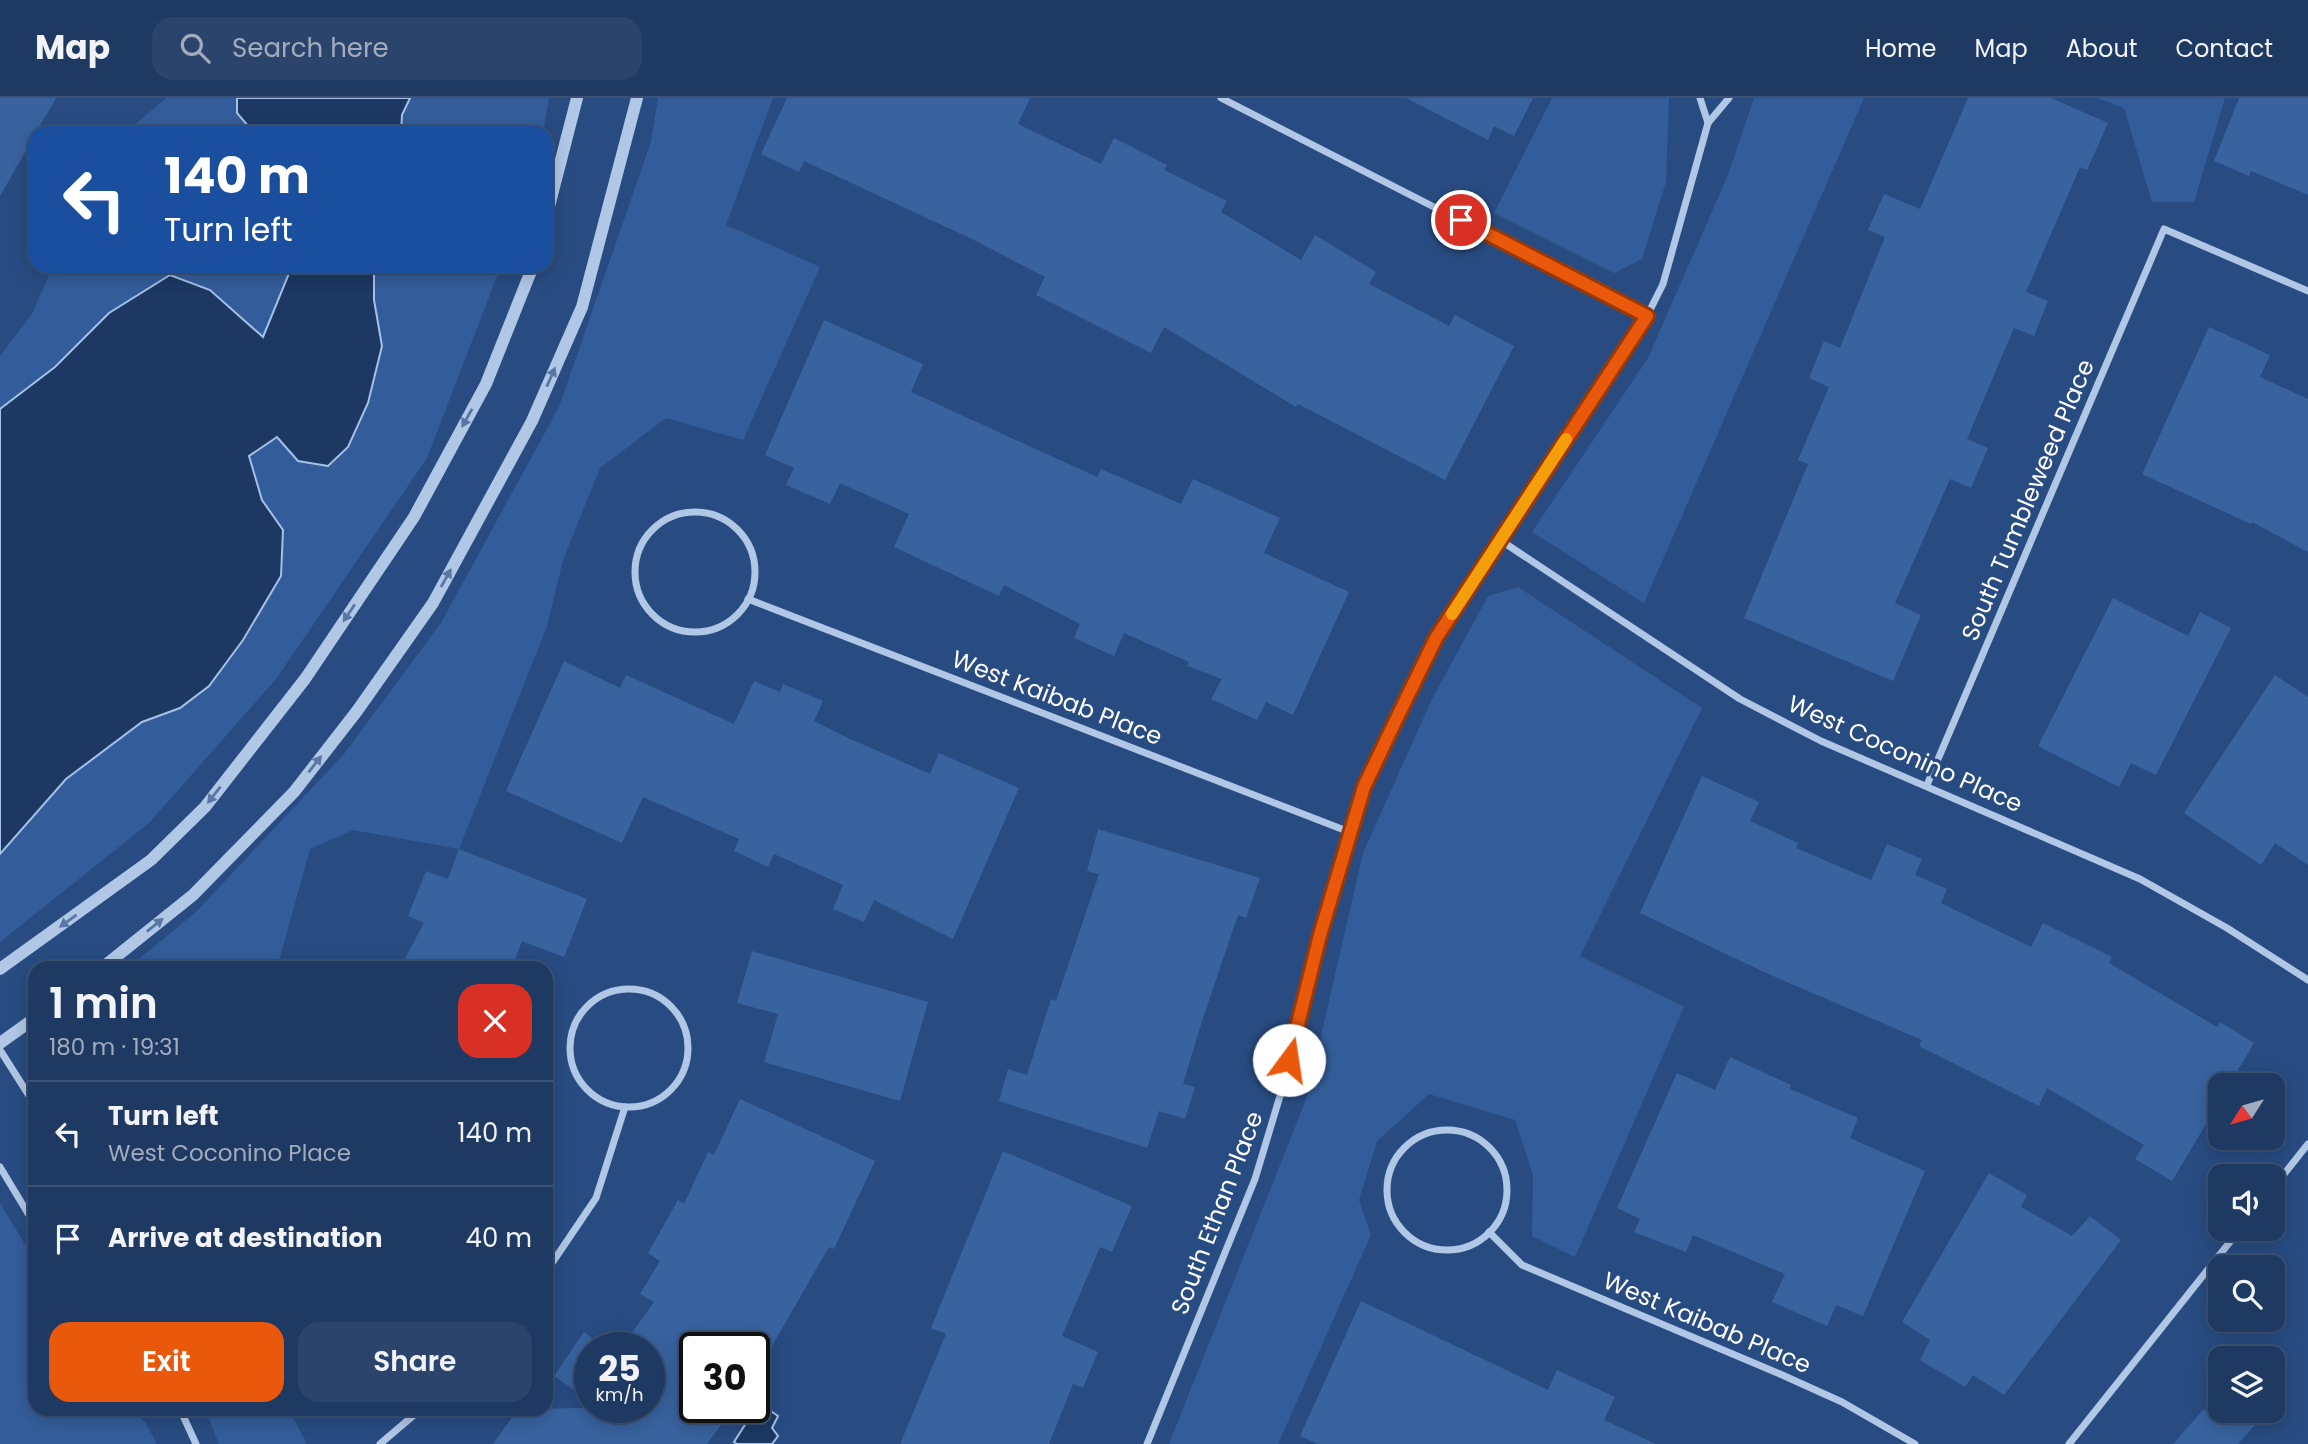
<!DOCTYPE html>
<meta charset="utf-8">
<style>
body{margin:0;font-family:Poppins,sans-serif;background:#2b446b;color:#f1f3f6;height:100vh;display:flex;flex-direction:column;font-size:26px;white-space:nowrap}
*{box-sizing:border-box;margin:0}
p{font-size:23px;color:#a1acbe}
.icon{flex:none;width:38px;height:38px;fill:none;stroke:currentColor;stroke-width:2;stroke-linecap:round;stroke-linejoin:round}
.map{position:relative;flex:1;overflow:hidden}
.panel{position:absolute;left:28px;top:863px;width:525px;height:455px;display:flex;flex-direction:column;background:#1e3962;border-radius:21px;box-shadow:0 4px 18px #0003,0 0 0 2px #3c5377}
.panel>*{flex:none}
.guide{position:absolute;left:28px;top:28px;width:525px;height:147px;border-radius:21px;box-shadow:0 4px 18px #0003,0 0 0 2px #3c5377;background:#1a4fa0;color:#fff;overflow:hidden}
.needle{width:46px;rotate:233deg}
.buttons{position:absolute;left:2208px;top:975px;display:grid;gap:14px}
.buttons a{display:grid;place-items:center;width:77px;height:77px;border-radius:14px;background:#1e3962;box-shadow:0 4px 18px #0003,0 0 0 2px #3c5377;font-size:35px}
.speed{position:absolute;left:574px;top:1234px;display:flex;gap:14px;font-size:35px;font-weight:700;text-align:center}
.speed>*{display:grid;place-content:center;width:91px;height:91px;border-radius:50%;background:#1e3962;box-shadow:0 4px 18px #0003,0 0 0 2px #3c5377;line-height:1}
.speed small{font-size:18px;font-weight:400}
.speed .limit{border:4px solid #111;border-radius:10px;background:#fff;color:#111}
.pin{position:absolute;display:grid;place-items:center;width:60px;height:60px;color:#fff;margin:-30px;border:4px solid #fff;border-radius:50%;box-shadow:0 2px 7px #0007}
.me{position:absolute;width:77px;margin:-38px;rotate:14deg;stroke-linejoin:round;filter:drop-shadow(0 0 5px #0008)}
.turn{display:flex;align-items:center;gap:24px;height:147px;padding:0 21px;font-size:32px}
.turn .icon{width:91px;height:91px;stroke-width:2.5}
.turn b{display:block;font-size:49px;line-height:60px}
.round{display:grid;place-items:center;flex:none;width:74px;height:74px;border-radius:21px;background:#2b446b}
.head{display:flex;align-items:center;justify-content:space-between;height:119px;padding:0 21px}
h1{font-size:42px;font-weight:600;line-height:52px}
.button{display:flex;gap:14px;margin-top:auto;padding:14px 21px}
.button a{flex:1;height:80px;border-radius:21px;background:#ea580c;color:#fff;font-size:28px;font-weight:600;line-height:80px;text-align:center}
.button a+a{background:#2b446b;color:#f1f3f6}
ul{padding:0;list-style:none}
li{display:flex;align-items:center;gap:21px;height:105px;padding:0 21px;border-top:2px solid #3c5377}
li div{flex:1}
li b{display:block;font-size:26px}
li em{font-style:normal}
header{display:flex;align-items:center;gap:42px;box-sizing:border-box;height:98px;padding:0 35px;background:#1e3962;border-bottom:2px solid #3c5377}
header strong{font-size:33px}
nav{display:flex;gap:38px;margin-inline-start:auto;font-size:24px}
.search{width:490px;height:63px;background:#2b446b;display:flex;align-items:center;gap:18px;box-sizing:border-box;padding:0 24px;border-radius:21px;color:#a1acbe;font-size:26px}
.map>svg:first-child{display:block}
</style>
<header>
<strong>Map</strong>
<div class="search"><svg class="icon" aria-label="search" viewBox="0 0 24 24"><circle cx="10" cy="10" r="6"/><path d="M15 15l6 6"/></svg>Search here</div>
<nav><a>Home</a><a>Map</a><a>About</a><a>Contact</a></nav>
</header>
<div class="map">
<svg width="2308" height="1346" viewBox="0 0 2308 1346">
<rect width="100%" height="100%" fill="#284c82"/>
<g fill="#335d9a">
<path d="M166,0H549L543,35H125Z"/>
<path d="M658,0H773L726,127L820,169L743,342L666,320L600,370L563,462L547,528L459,751L353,732L310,751L277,870H128L196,814L344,656L441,525L559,309L651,44Z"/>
<path d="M1552,0H1669L1666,84L1642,161L1614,175L1494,115Z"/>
<path d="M1754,0H1864L1644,505L1532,434L1648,260L1728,77Z"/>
<path d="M2097,0H2225L2194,104H2152L2124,10Z"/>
<path d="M53,168H501L427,360L276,581L149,725L0,844V258L32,216Z"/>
<path d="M1518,489L1702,610L1580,858L1684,909L1575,1159L1532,1138L1533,1077L1515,1022L1429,996L1377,1043L1359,1102L1371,1137L1278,1346H1169L1307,999L1363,755L1432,601L1488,498Z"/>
<path d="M0,1105L35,1163V1311H131L145,1324L157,1346H0Z"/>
<path d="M205,1311H288L307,1346H219Z"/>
</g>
<g fill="#1c3863" stroke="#a5c1e7" stroke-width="2">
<path d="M237,0H410L402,17L401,35H254L237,15Z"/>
<path d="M292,168H374V202L382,248L368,305L348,349L328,368L298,363L277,339L249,358L262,402L283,432L281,478L243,542L209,588L180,610L142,624L66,681L0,756V311L55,269L109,215L170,177L210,192L263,239Z"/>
<path d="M759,1305L778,1318L772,1330L778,1338L772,1346H737L734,1344Z"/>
</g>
<g fill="#38639f">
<path d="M0,0H56L0,98Z"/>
<path d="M787,0H1030L1018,26L1101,66L1114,40L1167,67L1164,72L1227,103L1221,114L1301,162L1315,137L1376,174L1369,186L1449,228L1455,217L1514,248L1445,382L1298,306L1296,309L1164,229L1151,255L1036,197L1045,179L974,142L804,63L799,74L761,56Z"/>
<path d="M1406,0H1533L1514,38L1494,28L1488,42Z"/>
<path d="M1968,0H2051L2108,25L2087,72L2080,69L2026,194L2048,203L2034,238L2014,230L1967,341L1988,350L1971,390L1950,381L1895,505L1921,517L1893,583L1744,520L1808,366L1798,362L1829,289L1809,280L1824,243L1840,250L1885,139L1868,132L1884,96L1920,111Z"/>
<path d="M2239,0H2308V97L2251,73L2249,78L2214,63Z"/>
<path d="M824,222L923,266L911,294L1097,379L1101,371L1181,406L1193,381L1280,420L1264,455L1349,494L1293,617L1266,604L1257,622L1211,601L1222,581L1187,568L1189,564L1124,535L1114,558L1074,540L1080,526L1004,487L999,498L894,449L909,416L840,385L830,406L786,387L794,370L765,357Z"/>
<path d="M2209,229L2270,257L2260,279L2308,301V454L2252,424L2251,426L2142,376Z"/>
<path d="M2113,500L2188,538L2200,514L2231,530L2156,677L2131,665L2119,689L2038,648Z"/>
<path d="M564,563L620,590L626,577L734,626L754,583L780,594L783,586L823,603L814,623L846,639L930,676L939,655L1019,690L953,841L874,802L864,824L833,811L843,787L774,756L768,769L734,753L739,741L643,699L622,745L506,693Z"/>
<path d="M2275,577L2308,599V767L2275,745L2261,767L2184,715Z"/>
<path d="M1702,678L1759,704L1750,723L1798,745L1796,750L1871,782L1887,746L1922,761L1915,777L1947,791L1941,805L2031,849L2043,825L2112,859L2109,865L2217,929L2220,924L2254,945L2229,987H2221V1001L2172,1083L2135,1061L2144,1047L2047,990L2039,1008L1919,948L1922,942L1766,875L1640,815Z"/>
<path d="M1098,731L1260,780L1246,820L1238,817L1202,923L1183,986L1195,989L1185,1021L1159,1013L1147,1050L999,1003L1008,971L1027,977L1051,901L1056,903L1099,776L1087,773Z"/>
<path d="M459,751L587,801L564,859L522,843L512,870H400L424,825L408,818L426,773L448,781Z"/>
<path d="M752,853L928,904L900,1003L764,964L778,916L737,905Z"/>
<path d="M1730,959L1791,987L1790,991L1858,1020L1850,1040L1925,1073L1863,1218L1836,1207L1827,1228L1772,1204L1785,1176L1693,1137L1686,1154L1634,1134L1640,1121L1617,1110L1677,975L1715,992Z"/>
<path d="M740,1001L875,1063L834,1151L829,1149L754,1279V1250H695V1309H734L707,1346H493L518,1311L649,1309V1250H621L654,1204L640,1196L660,1163L648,1155L678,1102L684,1106L708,1054L714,1057Z"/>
<path d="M1003,1053L1132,1108L1112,1154L1100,1149L1062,1238L1098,1254L1083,1290L1073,1286L1049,1346H900L946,1236L931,1230Z"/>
<path d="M1989,1075L2027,1097L2021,1109L2072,1138L2090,1118L2121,1142L2004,1297L1973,1277L1965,1289L1920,1262L1930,1242L1902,1224Z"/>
<path d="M1361,1203L1548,1292L1557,1272L1615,1299L1604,1322L1656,1346H1318L1300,1338Z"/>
<path d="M584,1234L605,1250H590V1303L554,1278Z"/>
<path d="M2203,1312H2268L2238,1346H2173Z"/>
</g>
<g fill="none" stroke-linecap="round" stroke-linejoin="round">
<g stroke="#b1c7e6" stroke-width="7">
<path d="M1221,0L1647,218"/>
<path d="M1700,0L1708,25"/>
<circle cx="695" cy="474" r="60"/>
<path d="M1500,442L1740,601L1821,643L2140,781L2227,830L2308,882"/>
<path d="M748,501L1352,735"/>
<path d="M1927,687L2164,131L2308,193"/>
<circle cx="629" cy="950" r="59"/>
<path d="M0,952L35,1007"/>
<circle cx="1447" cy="1092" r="60"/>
<path d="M0,1069L35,1127"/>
<path d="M2273,1090L2308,1046"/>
<path d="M1489,1134L1522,1167L1780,1276L1842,1304L1915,1346"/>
<path d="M546,1174L596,1100L625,1009"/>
<path d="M180,1311L196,1346"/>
<path d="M380,1346L421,1311"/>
<path d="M1147,1346L1255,1081L1283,988L1320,837L1364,689L1436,540L1647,218L1663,186L1708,25L1729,0"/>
<path d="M2069,1346L2241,1130"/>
</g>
<g stroke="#b1c7e6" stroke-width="12">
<path d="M546,120L577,0"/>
<path d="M102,870L193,797L294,694L357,613L433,505L532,323L582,209L637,0"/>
<path d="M0,871L151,762L205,709L305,581L414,419L486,286L533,168"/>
<path d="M0,945L35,920"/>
</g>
</g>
<defs><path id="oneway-solid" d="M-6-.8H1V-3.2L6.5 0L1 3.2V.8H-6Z" transform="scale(1.75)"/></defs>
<g fill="#5877a5">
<use href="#oneway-solid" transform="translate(551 279) rotate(-66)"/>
<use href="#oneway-solid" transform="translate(467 320) rotate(119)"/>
<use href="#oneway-solid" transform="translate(446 480) rotate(-61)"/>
<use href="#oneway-solid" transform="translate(349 515) rotate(124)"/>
<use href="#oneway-solid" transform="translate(315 666) rotate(-52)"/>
<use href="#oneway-solid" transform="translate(214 697) rotate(128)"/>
<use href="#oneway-solid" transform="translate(68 823) rotate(144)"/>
<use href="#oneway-solid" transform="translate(155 827) rotate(-39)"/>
</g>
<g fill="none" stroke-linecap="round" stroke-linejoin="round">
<g stroke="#983908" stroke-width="18">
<path id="route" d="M1289,962L1320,837L1364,689L1393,628L1436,540L1647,218L1461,122"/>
</g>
<use href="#route" stroke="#ea580c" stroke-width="12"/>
<path stroke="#f59e0b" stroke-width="12" d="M1452,516L1566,341"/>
</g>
<g text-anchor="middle" stroke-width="7" stroke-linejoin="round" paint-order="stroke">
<g font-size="24" fill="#fff" stroke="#284c82">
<text transform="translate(2028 402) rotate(-67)" y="8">South Tumbleweed Place</text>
<text transform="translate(1057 600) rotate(21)" y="8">West Kaibab Place</text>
<text transform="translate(1905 656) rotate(24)" y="8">West Coconino Place</text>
<text transform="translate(1217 1115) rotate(-69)" y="8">South Ethan Place</text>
<text transform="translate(1707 1225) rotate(23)" y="8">West Kaibab Place</text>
</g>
</g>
</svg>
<div class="buttons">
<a><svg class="needle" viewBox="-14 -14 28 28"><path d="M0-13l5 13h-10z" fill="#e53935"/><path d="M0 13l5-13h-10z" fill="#a1acbe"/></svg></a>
<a><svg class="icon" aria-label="sound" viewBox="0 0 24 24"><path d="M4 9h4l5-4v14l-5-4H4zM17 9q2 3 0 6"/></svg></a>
<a><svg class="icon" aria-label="search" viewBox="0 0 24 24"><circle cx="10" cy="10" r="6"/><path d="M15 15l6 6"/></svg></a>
<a><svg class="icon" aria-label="layers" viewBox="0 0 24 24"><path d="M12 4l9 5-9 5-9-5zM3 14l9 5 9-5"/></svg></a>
</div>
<div class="speed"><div>25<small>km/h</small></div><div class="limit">30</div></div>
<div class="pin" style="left:1461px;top:122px;background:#d93025"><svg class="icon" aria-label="arrive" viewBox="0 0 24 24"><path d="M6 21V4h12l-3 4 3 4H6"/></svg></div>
<svg class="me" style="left:1289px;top:962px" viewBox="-20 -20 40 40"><circle r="19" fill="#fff"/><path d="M0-13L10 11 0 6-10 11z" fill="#ea580c"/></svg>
<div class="guide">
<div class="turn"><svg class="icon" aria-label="left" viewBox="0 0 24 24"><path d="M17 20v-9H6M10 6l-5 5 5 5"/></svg><div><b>140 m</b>Turn left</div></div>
</div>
<section class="panel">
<div class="head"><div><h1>1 min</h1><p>180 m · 19:31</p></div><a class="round" style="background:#d93025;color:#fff"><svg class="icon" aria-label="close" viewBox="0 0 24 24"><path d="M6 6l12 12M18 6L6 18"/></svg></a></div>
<ul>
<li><svg class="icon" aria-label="left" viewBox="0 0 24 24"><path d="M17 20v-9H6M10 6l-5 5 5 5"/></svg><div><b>Turn left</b><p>West Coconino Place</p></div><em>140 m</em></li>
<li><svg class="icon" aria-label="arrive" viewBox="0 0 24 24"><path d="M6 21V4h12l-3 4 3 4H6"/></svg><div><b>Arrive at destination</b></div><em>40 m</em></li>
</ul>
<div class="button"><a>Exit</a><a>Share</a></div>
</section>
</div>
